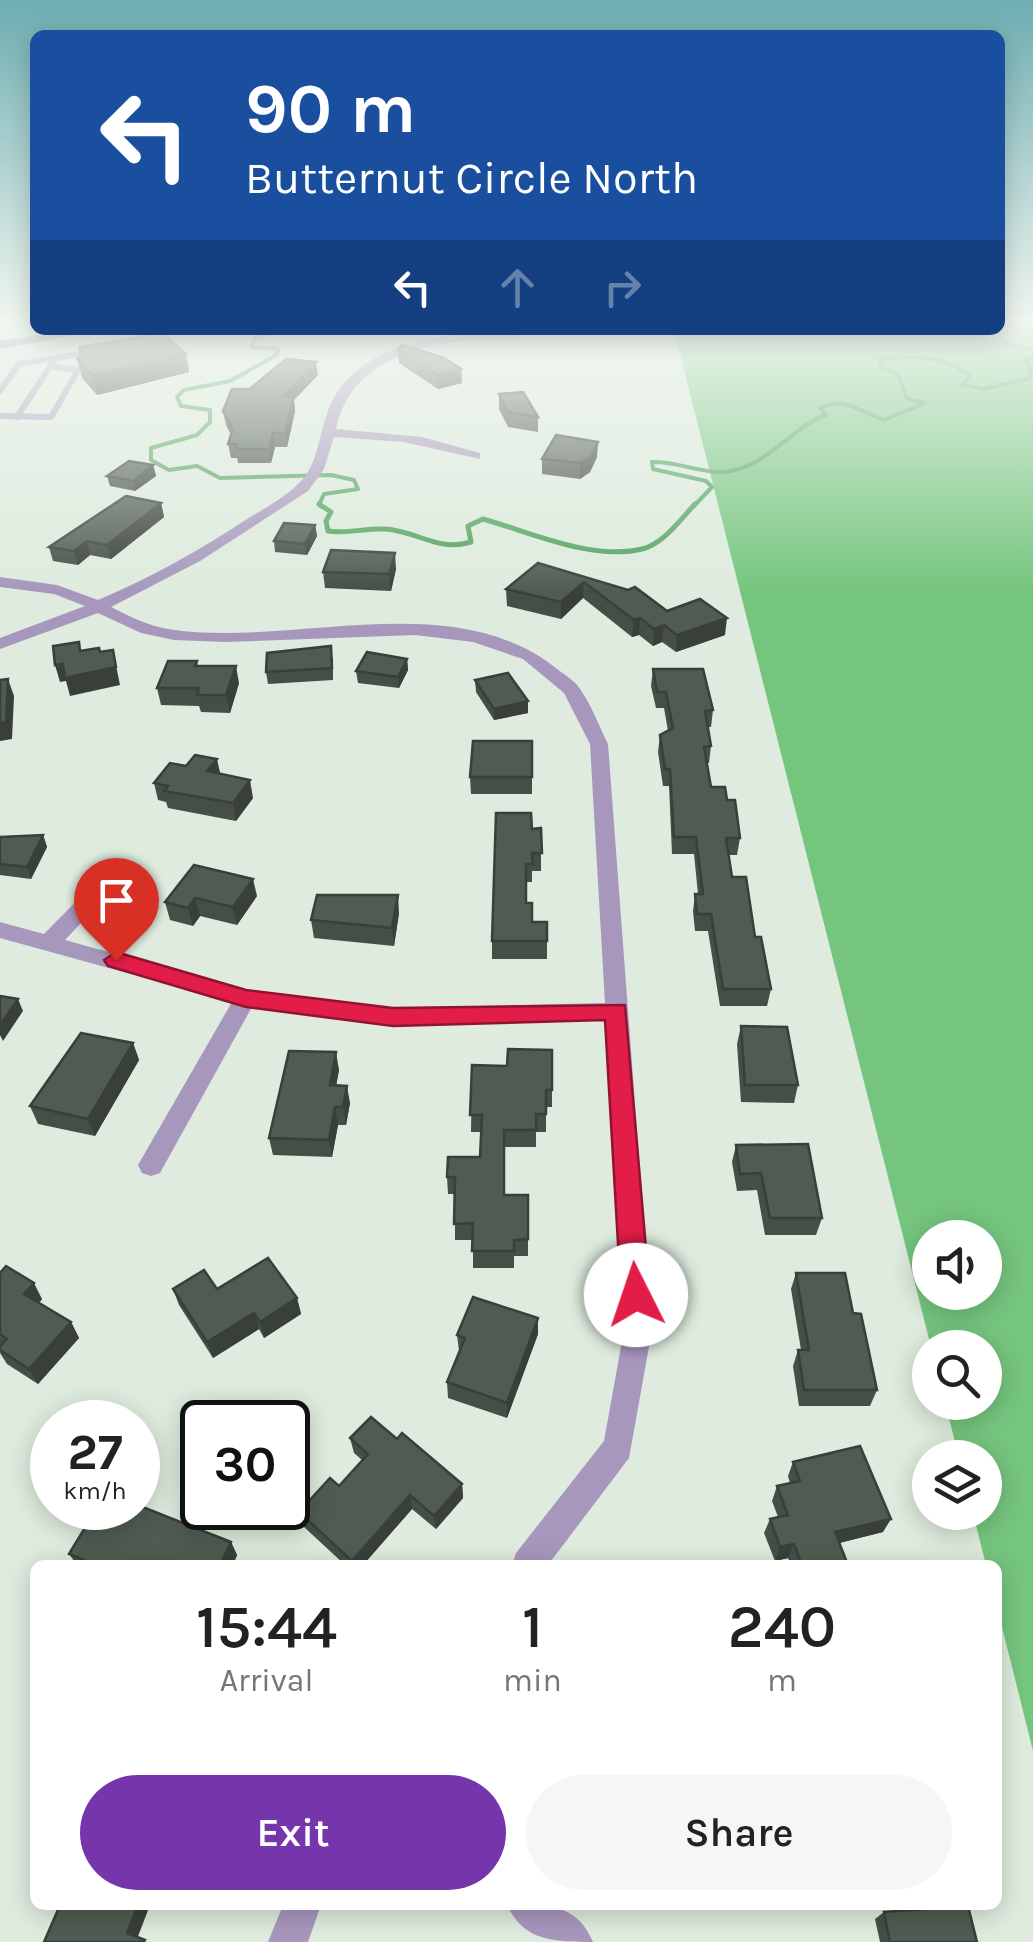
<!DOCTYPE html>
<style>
body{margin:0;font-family:Karla,sans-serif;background:#f6f6f6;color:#222;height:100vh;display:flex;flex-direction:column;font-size:38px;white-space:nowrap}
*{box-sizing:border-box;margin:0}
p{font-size:32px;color:#767676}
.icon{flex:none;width:55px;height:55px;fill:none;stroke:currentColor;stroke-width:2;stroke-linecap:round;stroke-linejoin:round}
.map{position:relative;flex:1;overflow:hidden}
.side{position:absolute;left:30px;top:1560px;width:972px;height:350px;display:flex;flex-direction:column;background:#fff;border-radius:15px;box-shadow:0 5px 25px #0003}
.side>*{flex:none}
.banner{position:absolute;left:30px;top:30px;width:975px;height:305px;border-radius:15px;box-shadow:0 5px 25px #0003;background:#1a4fa0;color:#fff;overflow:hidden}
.buttons{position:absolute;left:912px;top:1220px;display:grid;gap:20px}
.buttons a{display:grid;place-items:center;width:90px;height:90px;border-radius:50%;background:#fff;box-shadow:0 5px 25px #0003;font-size:50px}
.speed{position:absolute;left:30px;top:1400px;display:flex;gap:20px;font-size:50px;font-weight:700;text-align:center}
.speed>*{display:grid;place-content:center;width:130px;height:130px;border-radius:50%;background:#fff;box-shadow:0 5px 25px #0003;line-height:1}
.speed small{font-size:25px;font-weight:400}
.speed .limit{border:5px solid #111;border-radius:15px;background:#fff;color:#111}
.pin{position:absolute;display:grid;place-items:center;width:85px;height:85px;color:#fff;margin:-102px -42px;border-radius:50% 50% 50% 0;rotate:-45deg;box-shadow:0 0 10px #0007}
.pin .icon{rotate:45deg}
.me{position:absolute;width:110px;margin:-55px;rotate:356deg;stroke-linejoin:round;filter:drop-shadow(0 0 8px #0008)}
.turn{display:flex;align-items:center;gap:35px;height:210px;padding:0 50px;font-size:45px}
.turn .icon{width:130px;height:130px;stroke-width:2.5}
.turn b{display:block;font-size:70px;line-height:85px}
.lanes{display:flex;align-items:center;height:95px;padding:0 50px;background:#0003;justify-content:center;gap:50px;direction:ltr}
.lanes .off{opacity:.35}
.eta{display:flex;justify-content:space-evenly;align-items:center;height:170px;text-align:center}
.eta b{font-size:60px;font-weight:600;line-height:70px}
.primary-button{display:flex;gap:20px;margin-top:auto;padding:20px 50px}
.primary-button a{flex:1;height:115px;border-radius:60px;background:#7536ab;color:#fff;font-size:40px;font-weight:600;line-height:115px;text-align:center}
.primary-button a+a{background:#f6f6f6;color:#222}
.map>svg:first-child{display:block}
</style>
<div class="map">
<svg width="1033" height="1942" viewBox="0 0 1033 1942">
<rect width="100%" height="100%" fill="#deebde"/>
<path fill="#75c57e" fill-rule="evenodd" d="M1000,320H1033V1751L998,1611V1565H986L973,1513L985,1512V1458L959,1457L945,1403L985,1402V1348L931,1347L674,330H1000ZM930,1238H985V1292H930Z"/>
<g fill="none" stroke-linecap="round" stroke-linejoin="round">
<g stroke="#54a35e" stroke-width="4">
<path d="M1015,320L1033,325"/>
<path d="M1000,322L1006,320"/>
<path d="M278,330L255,338L252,347L279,349L275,356L230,381L184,390L177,397L181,406L210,410V422L197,435L151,448V460L169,470L197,466L220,478L331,475L354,480L358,489L324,494L319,505L322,507"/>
<path d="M994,330L1007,344L1033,349"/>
<path d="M693,507L712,487L706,481L653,469L652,462C676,461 700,473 723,472C766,469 790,428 826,415L820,408C843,396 862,412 884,420L925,403L907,399L898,374L882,368L879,359C912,356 943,354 970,376L962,385L984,389L1028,379L1032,373L1026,359L1033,358"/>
</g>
<path stroke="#54a35e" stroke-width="5" d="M319,504L331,512L326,521L328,531C347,534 366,528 385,529C418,531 437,552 471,542L468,526L483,519C530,532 592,561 642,549C663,544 681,519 695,504"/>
<g stroke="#a897bd" stroke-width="6">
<path d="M0,391L19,364L91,352"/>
<path d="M0,416L51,417L78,370L50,366"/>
<path d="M17,417L53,362"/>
</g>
<g fill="#a897bd" fill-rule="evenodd">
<path d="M496,332L526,337L520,340C449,337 354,347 336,429L422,437L480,453V459L404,442L334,437L324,469L308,491L200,561L111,607C129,616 148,626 168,629C291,649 451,584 557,669C565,675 575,681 580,689C592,706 599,726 608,744L652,1330L629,1458L548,1565H512L516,1553L604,1441L624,1330L606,1020L393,1026L252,1007L160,1173L151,1176L142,1173L138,1165L232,1002L0,938V922L44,934L110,867H124L127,872L124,877L65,940L246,990L393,1008L605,1003L590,744L564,693L523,659L473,642L415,635L226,642L174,640L141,633L98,613L0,649V638L85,606L54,594L0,587V577L57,585L98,600C150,578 200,550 247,519C264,509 284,498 298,484C318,466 318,438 327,414C350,346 434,334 496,332Z"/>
<path d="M283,1905H321L308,1942H268Z"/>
<path d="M507,1905C544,1905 576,1901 593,1942C555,1942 524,1942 507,1905Z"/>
</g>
<path fill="#755397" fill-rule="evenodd" d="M68,330H98L0,349V341Z"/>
</g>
<g fill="#454f46">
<path d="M398,349L461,369L462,383L438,389L399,363Z"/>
<path d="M186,354L189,372L97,395L82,378L77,359Z"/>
<path d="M318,375L294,400L295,411L287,447H275L271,463H238L237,458H231L228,444L231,435L226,425L223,411L250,389Z"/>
<path d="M499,394L538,417V432L508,427L499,409Z"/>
<path d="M597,457L590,472L580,479L542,474V459Z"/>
<path d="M153,465L156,476L135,491L110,486L107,476Z"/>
<path d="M161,503L164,517L111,559L90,555L78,565L53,561L49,547Z"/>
<path d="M315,525L317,536L307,555L275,552L274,541Z"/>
<path d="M538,563L667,611L725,635L676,652L662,642L653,646L639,635L632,637L583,598L561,619L507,606L506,589Z"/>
<path d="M396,569L391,591L325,588L323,572Z"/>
<path d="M333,658V680L268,684L266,672Z"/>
<path d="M407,659L408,670L399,688L358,683L356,671Z"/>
<path d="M197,661L198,666L239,683L230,713L201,712L199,706L161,705L157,688Z"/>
<path d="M653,669L713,710L711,727H708L711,746L709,763H707L711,787L727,800L740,838L737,855H729L732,877L755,937L771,989L767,1006H720L708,931H695L693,911L695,894H698L694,854H672L669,786H663L658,752L660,735L668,731L664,708H656L651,686Z"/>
<path d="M475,680L528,701V713L494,720L476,692Z"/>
<path d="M532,741V794H471L470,777Z"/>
<path d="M220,774L253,798L236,821L168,808L166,802L158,800L154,783Z"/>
<path d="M541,828V871H532V882H526V903L532,922L547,941V959H492V941L532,829Z"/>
<path d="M43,835L47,847L31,879L0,875V837Z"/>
<path d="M194,865L257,896L237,925L200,916L193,926L170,920L165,902Z"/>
<path d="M399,913L394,946L314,938L311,920Z"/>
<path d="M741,1026L798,1085L794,1103L741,1102L737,1044Z"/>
<path d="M133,1043L139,1060L95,1136L38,1124L30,1106Z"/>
<path d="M472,1065L552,1090V1107H546V1132H536V1147H504V1195H528V1256H514V1268H473V1240H455V1194H448L447,1177L480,1157L481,1132H471Z"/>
<path d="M339,1070L336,1085L350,1103L346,1125H338L332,1157L273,1155L269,1138Z"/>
<path d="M736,1145L822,1218L816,1235H765L757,1190L737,1191L732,1162Z"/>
<path d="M0,1273L42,1299L39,1303L71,1322L79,1338L38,1384L7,1364L0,1353L1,1345L0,1344Z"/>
<path d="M796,1273L853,1313L877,1390L870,1406H799L793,1366L798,1350H801L791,1289Z"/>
<path d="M173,1289H217L297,1298L301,1314L264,1338L259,1329L213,1358L179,1305Z"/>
<path d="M538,1334L507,1418L448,1398L447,1382L459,1351L457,1335Z"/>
<path d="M350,1438L397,1439L462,1484L463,1498L436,1529L412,1509L363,1565H345L303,1526L299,1512L339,1486L362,1460L354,1453Z"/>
<path d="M793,1462L883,1532L840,1543L848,1565H791L788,1558L775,1561L764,1533L770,1519L778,1517L772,1501L777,1486L790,1483L788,1476Z"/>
<path d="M135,1515L231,1542L237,1555L233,1565H77L69,1554Z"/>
<path d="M884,1912L977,1942H880L875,1919Z"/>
</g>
<g fill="#384039">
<path d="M186,354L189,372L97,395L93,376Z"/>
<path d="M316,362L318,375L294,400L295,411L287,447L282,397Z"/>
<path d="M461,369L462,383L438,389V375Z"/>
<path d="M273,433L275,447L271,463L269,449Z"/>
<path d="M598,442L597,457L590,472L580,479V463Z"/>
<path d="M153,465L156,476L135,491L133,481Z"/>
<path d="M161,503L164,517L111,559L107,545Z"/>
<path d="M315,525L317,536L307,555L305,544Z"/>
<path d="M87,541L90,555L78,565L74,551Z"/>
<path d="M395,553L396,569L391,591L389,574Z"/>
<path d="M584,582L583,598L561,619V602Z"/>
<path d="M640,618L639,635L632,637L634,620Z"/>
<path d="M727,618L725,635L676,652L677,635Z"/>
<path d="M664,625L662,642L653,646L654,629Z"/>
<path d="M113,650L120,685L70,696L66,681L60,682L55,665Z"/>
<path d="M407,659L408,670L399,688L398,677Z"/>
<path d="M236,666L239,683L230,713L226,695Z"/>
<path d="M8,679L14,696L12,739L0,741V723Z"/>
<path d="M528,701V713L494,720V709Z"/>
<path d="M217,759L221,777L207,771Z"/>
<path d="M250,780L253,798L236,821L233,803Z"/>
<path d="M43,835L47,847L31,879L27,867Z"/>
<path d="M253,879L257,896L237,925L233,907Z"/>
<path d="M398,895L399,913L394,946L392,928Z"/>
<path d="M195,898L200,916L193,926L188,908Z"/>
<path d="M18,999L23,1011L3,1041L0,1035V1025Z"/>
<path d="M133,1043L139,1060L95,1136L88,1119Z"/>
<path d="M336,1052L339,1070L333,1103L330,1085Z"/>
<path d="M347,1086L350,1103L346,1125L343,1107Z"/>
<path d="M335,1107L338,1125L332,1157L329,1140Z"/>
<path d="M34,1283L42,1299L33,1310L24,1294Z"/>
<path d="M297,1298L301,1314L264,1338L260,1322Z"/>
<path d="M254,1313L259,1329L213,1358L207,1342Z"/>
<path d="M538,1318V1334L507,1418V1403Z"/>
<path d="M71,1322L79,1338L38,1384L29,1369Z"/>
<path d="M462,1484L463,1498L436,1529L434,1516Z"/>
<path d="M410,1495L412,1509L363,1565H353L352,1561Z"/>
<path d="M891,1519L883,1532L829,1545L835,1532Z"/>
<path d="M231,1542L237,1555L233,1565H220Z"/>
<path d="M794,1544L788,1558L775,1561L780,1547Z"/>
<path d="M138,1905H150L137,1939L127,1933Z"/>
</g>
<g fill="#505c51" stroke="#384039" stroke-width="2.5">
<path d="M163,333L186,354L93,376L77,359L81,355L79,347Z"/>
<path d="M402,345L444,358L461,369L438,375L398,349Z"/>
<path d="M286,359L316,362L282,397H293L285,433H273L269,449H236L237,444H228L233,429L223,411L232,389H250Z"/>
<path d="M523,392L538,417L508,412L499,394Z"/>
<path d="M556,435L598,442L591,457L580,463L542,459Z"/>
<path d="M129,461L153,465L133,481L107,476Z"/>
<path d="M126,496L161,503L107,545L87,541L74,551L49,547Z"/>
<path d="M284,523L315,525L305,544L274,541Z"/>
<path d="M331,550L395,553L389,574L323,572Z"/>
<path d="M538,563L628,590L635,587L667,611L700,599L727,618L677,635L664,625L654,629L640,618L634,620L584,582L561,602L506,589Z"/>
<path d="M79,642L80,651L99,648L100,652L113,650L116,667L65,678L63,664L55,665L53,646Z"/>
<path d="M331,646L332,668L266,672L267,653Z"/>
<path d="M367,652L407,659L398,677L356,671Z"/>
<path d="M168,661H197L195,666H236L226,695H197L199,688H157Z"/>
<path d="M653,669H703L713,710L705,711L711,746L704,747L711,787H725L727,800H735L740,838H726L732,877H746L755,937H761L771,989H723L711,914H697L695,894H703L696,837H674L670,769H665L660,735L673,728L666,692H657Z"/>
<path d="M508,673L528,701L494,709L475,680Z"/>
<path d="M8,679L6,722L0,723V680Z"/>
<path d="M473,741H532V777H470Z"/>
<path d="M195,755L217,759L207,771L250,780L233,803L164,791L168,786L154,783L170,763L186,766Z"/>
<path d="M496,813H531L532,829L541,828L542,853H532L533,864H526V903H532V922H547V941H492Z"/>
<path d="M43,835L27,867L0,864V837Z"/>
<path d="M194,865L253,879L233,907L195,898L188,908L165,902Z"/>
<path d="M317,895H398L392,928L311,920Z"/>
<path d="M0,996L18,999L0,1025Z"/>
<path d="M741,1026L787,1027L798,1085H745Z"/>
<path d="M81,1033L133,1043L88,1119L30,1106Z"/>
<path d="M508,1049L552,1050V1090H546V1114H536V1130H504V1195H528V1239L514,1240V1251H472L473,1223L454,1224L455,1177H447L448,1157H480L482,1115H470L472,1065L507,1066Z"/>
<path d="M289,1051L336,1052L330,1085L347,1086L343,1107H335L329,1140L269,1138Z"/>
<path d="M808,1144L822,1218H770L761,1173L740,1174L736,1145Z"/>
<path d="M268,1258L297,1298L260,1322L254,1313L207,1342L173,1289L204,1270L217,1289Z"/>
<path d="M6,1266L34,1283L24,1294L71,1322L29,1369L0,1350V1346L7,1339L0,1334V1273Z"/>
<path d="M796,1273H845L853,1313L861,1314L877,1390H804L798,1350H809Z"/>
<path d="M473,1297L538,1318L507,1403L447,1382L465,1338L457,1335Z"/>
<path d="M371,1417L397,1439L402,1433L462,1484L434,1516L410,1495L352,1561L299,1512L330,1478L339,1486L368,1454L350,1438Z"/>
<path d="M860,1446L891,1519L835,1532L848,1565H802L794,1544L780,1547L770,1519L788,1515L777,1486L800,1481L793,1462Z"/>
<path d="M140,1506L231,1542L220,1565H96L69,1554L97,1508H115L135,1515Z"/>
<path d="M60,1905H138L127,1933L145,1940L144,1942H44Z"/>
<path d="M968,1906L977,1942H890L884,1912Z"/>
</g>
<linearGradient id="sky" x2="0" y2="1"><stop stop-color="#6dadb1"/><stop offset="0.54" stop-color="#f0f6f0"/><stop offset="1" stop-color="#f0f6f0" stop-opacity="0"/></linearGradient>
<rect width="1033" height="592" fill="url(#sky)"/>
<path fill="#e11d48" stroke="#92132f" stroke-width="2.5" d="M116,952L246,990L393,1008L625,1005L650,1295L646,1304L636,1308L625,1304L621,1295L605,1020L393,1026L246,1007L108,966L104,960Z"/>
</svg>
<div class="buttons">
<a><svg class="icon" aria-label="sound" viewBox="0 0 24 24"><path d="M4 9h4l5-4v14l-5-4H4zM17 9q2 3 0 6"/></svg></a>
<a><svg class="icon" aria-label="search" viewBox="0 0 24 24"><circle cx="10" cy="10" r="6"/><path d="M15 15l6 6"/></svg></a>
<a><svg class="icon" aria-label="layers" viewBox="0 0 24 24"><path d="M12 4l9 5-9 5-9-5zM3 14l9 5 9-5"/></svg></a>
</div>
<div class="speed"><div>27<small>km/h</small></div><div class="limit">30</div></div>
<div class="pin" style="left:116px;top:960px;background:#d93025"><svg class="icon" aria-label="arrive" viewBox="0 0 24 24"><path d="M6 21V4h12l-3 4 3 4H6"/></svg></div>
<svg class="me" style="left:636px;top:1295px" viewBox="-20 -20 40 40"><circle r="19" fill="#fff"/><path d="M0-13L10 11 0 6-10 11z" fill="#e11d48"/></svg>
<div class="banner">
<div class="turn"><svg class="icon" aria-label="left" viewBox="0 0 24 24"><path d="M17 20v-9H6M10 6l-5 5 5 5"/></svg><div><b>90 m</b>Butternut Circle North</div></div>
<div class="lanes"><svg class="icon" aria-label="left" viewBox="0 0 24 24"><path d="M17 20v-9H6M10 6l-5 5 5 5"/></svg><svg class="icon off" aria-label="ahead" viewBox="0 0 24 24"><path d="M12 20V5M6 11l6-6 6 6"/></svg><svg class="icon off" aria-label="right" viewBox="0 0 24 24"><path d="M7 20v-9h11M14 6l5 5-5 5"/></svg></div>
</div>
<section class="side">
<div class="eta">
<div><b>15:44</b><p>Arrival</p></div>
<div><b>1</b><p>min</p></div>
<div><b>240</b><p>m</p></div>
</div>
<div class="primary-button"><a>Exit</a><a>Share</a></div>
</section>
</div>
